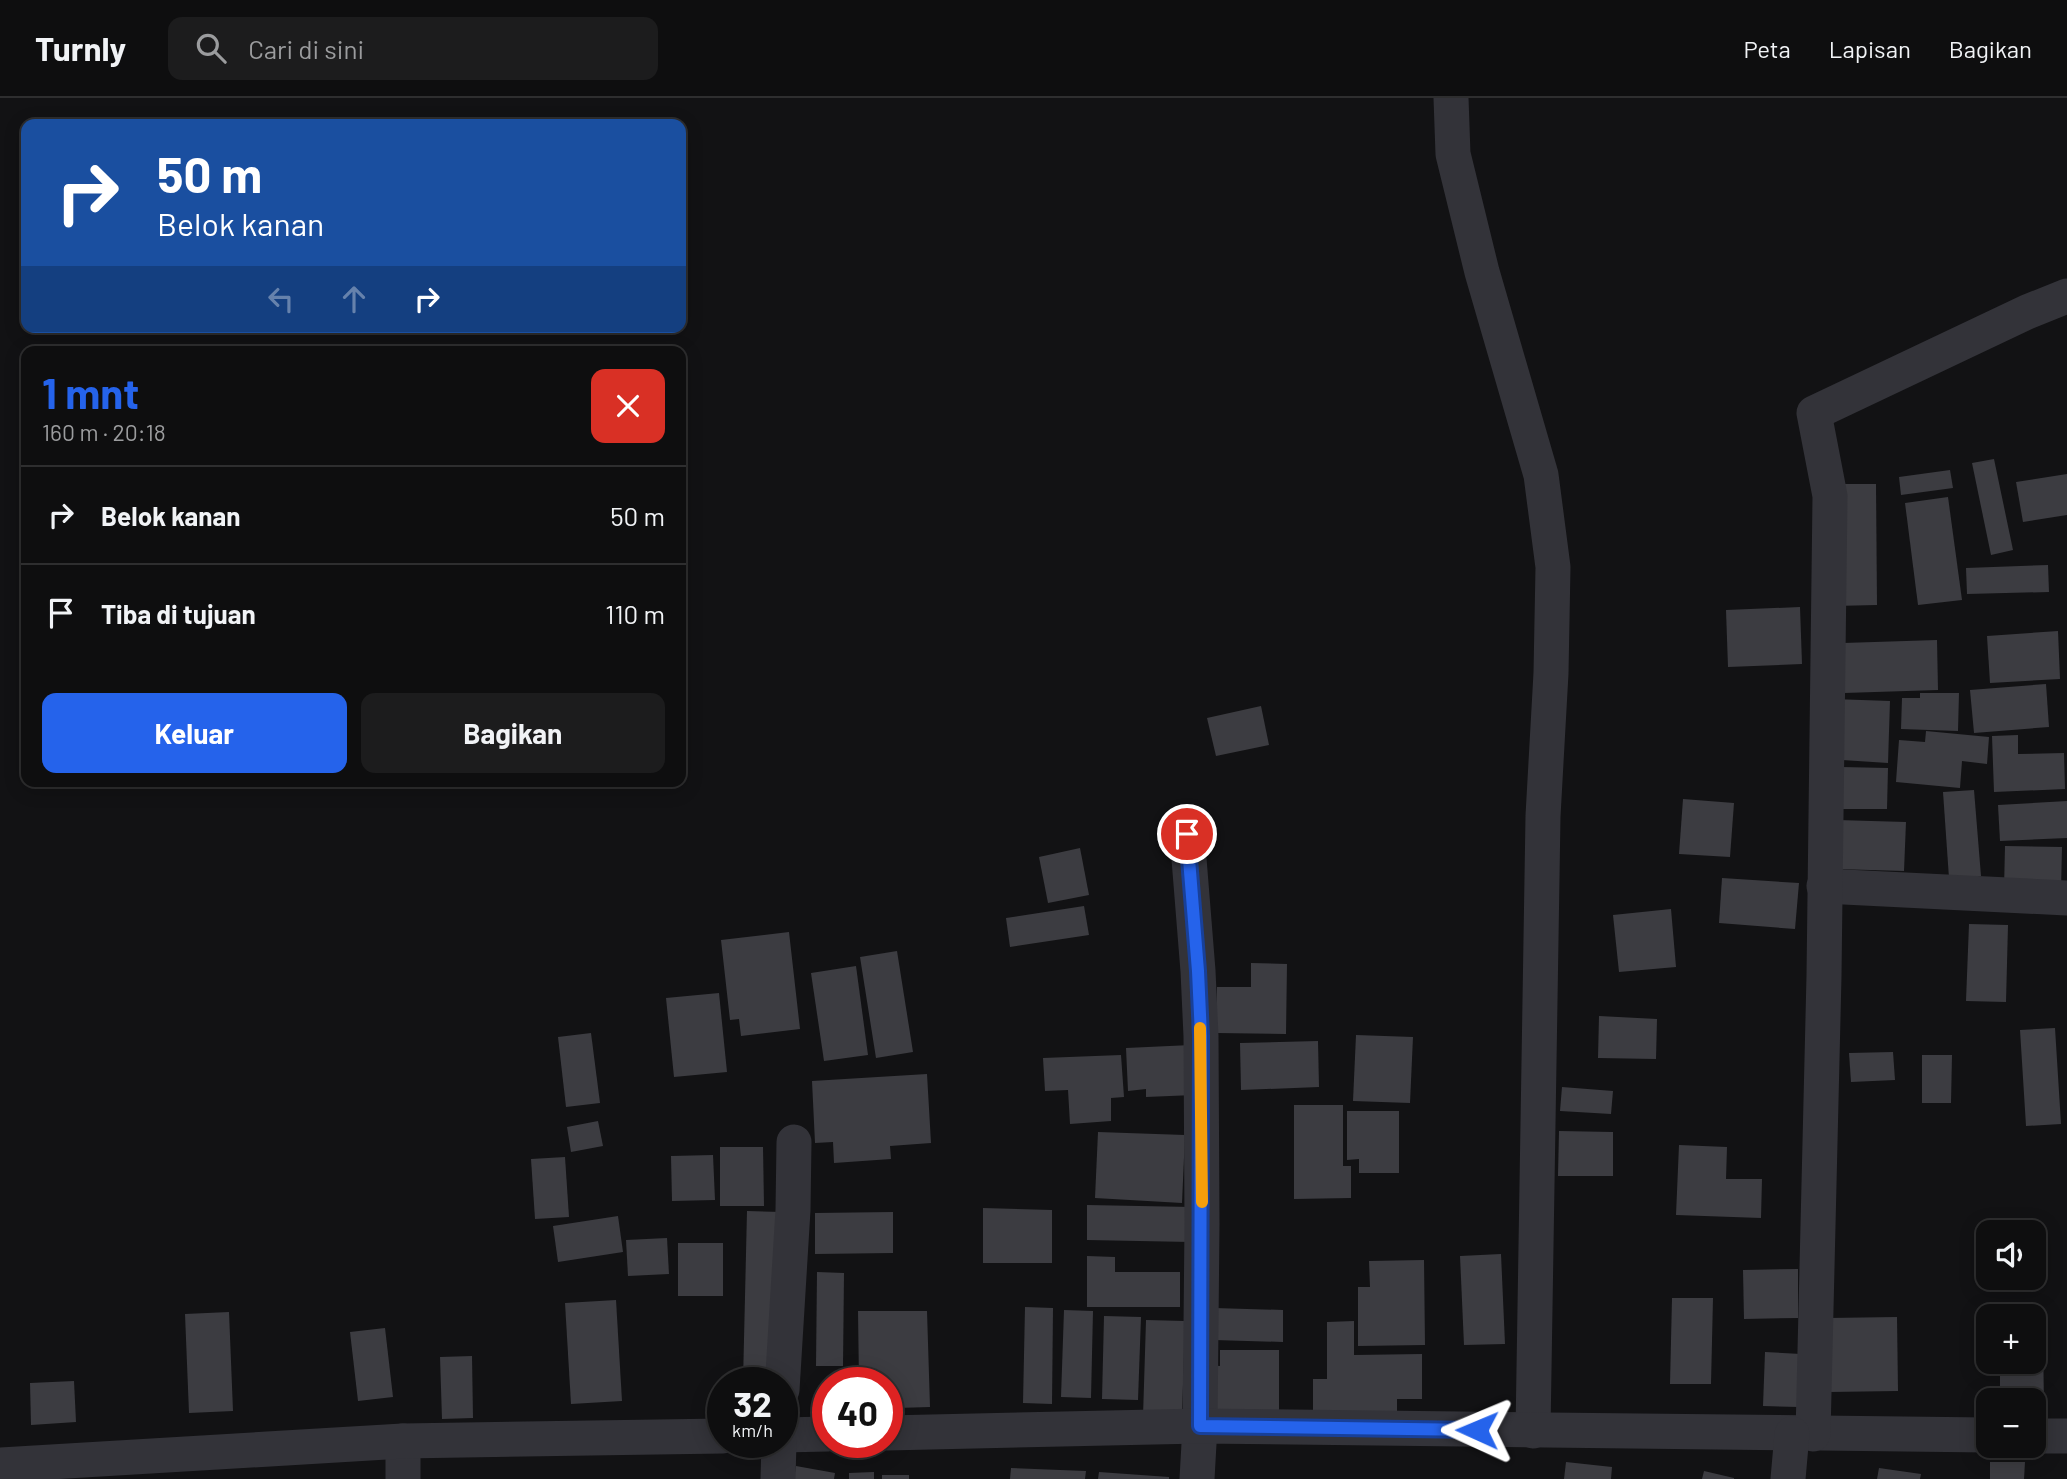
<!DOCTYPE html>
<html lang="id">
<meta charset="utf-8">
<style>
body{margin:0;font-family:Barlow,sans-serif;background:#1c1c1d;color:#f1f3f6;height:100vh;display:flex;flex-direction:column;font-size:26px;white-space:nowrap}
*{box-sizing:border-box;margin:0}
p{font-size:23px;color:#9b9c9e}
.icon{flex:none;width:38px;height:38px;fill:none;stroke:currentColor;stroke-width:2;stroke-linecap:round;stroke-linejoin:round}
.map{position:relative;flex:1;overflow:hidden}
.side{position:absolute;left:21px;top:248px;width:665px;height:441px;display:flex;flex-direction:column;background:#0e0e0f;border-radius:14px;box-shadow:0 4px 18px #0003,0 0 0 2px #2e2e2f}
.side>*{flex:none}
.guide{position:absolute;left:21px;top:21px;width:665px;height:214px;border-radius:14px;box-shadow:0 4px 18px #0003,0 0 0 2px #2e2e2f;background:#1a4fa0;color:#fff;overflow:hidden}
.tools{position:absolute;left:1976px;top:1122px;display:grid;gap:14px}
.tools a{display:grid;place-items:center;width:70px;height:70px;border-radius:14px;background:#0e0e0f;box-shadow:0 4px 18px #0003,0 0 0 2px #2e2e2f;font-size:35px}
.speed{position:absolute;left:707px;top:1269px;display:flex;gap:14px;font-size:35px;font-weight:700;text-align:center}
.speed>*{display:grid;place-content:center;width:91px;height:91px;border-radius:50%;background:#0e0e0f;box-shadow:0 4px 18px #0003,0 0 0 2px #2e2e2f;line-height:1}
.speed small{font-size:18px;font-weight:400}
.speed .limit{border:10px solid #d22;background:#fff;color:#111}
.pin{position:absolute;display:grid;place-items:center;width:60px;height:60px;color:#fff;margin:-30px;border:4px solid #fff;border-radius:50%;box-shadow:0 2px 7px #0007}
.me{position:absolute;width:77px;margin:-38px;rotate:271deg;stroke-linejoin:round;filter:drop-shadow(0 0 5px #0008)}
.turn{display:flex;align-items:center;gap:24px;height:147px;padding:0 21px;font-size:32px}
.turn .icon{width:91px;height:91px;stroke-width:2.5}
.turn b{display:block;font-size:49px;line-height:60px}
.lanes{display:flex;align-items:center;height:66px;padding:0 21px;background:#0003;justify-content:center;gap:35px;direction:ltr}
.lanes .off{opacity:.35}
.round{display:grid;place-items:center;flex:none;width:74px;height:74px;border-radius:14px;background:#1c1c1d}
.overview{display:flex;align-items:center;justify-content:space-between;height:119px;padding:0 21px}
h1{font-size:42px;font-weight:700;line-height:52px;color:#2563eb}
.button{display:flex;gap:14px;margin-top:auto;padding:14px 21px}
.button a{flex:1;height:80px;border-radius:14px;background:#2563eb;color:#fff;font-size:28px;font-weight:700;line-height:80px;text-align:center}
.button a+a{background:#1c1c1d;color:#f1f3f6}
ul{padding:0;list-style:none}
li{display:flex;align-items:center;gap:21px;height:98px;padding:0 21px;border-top:2px solid #2e2e2f}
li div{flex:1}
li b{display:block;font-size:26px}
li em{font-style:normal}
header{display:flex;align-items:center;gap:42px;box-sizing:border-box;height:98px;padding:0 35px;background:#0e0e0f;border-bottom:2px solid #2e2e2f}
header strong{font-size:33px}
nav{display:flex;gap:38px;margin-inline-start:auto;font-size:24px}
.search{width:490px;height:63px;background:#1c1c1d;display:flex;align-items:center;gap:18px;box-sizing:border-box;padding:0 24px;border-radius:14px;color:#9b9c9e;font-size:26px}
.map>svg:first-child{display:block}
</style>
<header>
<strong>Turnly</strong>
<div class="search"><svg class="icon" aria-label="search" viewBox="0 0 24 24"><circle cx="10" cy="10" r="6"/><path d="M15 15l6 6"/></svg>Cari di sini</div>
<nav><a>Peta</a><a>Lapisan</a><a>Bagikan</a></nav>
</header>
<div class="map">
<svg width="2067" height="1381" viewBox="0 0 2067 1381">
<rect width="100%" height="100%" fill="#121214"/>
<g fill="#3c3c41">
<path d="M1994,361L2013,452L1991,457L1972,365Z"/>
<path d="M1950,372L1953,390L1901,397L1899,379Z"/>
<path d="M2067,376V417L2023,424L2016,384Z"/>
<path d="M1834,386H1876L1877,507L1834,508Z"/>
<path d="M1948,399L1962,502L1918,507L1905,405Z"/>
<path d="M2048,467L2049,494L1967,496L1966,470Z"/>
<path d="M1800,509L1802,566L1728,569L1726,512Z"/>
<path d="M2058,533L2060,581L1990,585L1987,538Z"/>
<path d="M1937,542L1938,592L1844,595L1843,545Z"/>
<path d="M2046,586L2049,629L1974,635L1970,592Z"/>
<path d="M1920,595H1959L1958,633L1901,631L1902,600H1920Z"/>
<path d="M1833,601L1890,603L1888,665L1842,662Z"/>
<path d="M1261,608L1269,647L1216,658L1207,620Z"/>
<path d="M1926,633L1989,639L1987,666L1962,663L1960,690L1896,684L1899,642L1925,644Z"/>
<path d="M2018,637V656L2064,655L2065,691L1994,694L1992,638Z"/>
<path d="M1841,669L1888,670L1887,711H1841Z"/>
<path d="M1974,692L1981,778L1949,780L1943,694Z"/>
<path d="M1683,701L1734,705L1730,759L1679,756Z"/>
<path d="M2067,703V740L2000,743L1998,707Z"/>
<path d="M1837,722L1906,724L1904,773L1836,771Z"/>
<path d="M2005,748L2062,749L2061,792L2004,791Z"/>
<path d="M1080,750L1089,797L1048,805L1039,759Z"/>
<path d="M1722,780L1799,785L1795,831L1719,825Z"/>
<path d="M1084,808L1089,837L1010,849L1006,820Z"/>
<path d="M1671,811L1676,869L1619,874L1613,817Z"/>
<path d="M1969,826L2008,827L2006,904L1966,903Z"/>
<path d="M789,834L800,931L741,938L739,921L730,922L721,842Z"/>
<path d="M897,853L913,954L876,960L860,859Z"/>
<path d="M1251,865L1287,866L1286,936L1216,935L1217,889H1251Z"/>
<path d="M856,868L868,957L824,963L811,875Z"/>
<path d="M719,895L727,974L674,979L666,900Z"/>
<path d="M1599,918L1657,921L1656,961L1598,960Z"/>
<path d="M2055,930L2061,1026L2026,1028L2020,932Z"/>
<path d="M591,935L600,1005L566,1009L558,939Z"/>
<path d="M1356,937L1413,939L1410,1005L1353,1003Z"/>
<path d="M1318,943L1319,989L1241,992L1240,945Z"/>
<path d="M1191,947L1194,997L1146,999V991L1128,993L1126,950Z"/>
<path d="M1893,954L1895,982L1851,984L1849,955Z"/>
<path d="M1121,957L1124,999L1111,1000V1023L1070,1026L1068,992L1045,993L1043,960Z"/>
<path d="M1922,957H1952L1951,1005H1922Z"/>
<path d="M927,976L931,1045L890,1048L891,1061L834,1065L833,1044L815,1045L812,983Z"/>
<path d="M1562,989L1613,993L1611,1016L1560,1013Z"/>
<path d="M1294,1007H1343V1068H1351V1100L1294,1101Z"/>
<path d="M1347,1013H1399V1075H1359V1061L1347,1062Z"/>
<path d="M598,1023L603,1048L571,1054L567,1029Z"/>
<path d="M1559,1033L1613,1034V1078H1558Z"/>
<path d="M1098,1034L1185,1037L1182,1105L1095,1100Z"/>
<path d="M1679,1047L1727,1049L1726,1081H1762L1761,1120L1676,1117Z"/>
<path d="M720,1049H763L764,1108H720Z"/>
<path d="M713,1057L715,1102L672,1103L671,1058Z"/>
<path d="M565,1059L569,1119L535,1121L531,1061Z"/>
<path d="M1087,1107L1192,1109L1191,1144L1087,1142Z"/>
<path d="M983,1110L1052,1112V1165H983Z"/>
<path d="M747,1113L782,1114L777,1284H743Z"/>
<path d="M893,1114V1155L815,1156V1115Z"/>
<path d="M618,1118L623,1154L558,1164L553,1128Z"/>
<path d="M667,1140L669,1176L628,1178L626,1142Z"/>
<rect x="678" y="1145" width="45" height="53"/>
<path d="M1501,1156L1505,1246L1464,1247L1460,1158Z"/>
<path d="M1087,1158L1115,1159V1174H1180V1209H1087Z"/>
<path d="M1424,1162L1425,1247L1358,1248V1189H1370L1369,1163Z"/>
<path d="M1798,1171V1220L1744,1221L1743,1172Z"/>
<path d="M817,1174L844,1175L843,1268H816Z"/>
<path d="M1672,1200H1713L1711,1286H1670Z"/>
<path d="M616,1202L622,1303L571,1306L565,1205Z"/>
<path d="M1025,1209L1053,1210L1052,1306L1023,1305Z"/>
<path d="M1214,1210L1283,1212V1244L1214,1242Z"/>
<path d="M1064,1212L1093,1213L1091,1300L1061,1299Z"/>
<path d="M858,1213H927L930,1309L897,1310V1307H887V1284H859Z"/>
<path d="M229,1214L233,1313L189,1315L185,1216Z"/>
<path d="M1104,1218L1141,1219L1138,1302L1102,1301Z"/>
<path d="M1897,1219L1898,1293L1829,1294L1828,1220Z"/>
<path d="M1146,1222L1185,1223L1182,1318H1143Z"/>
<path d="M1354,1223V1257L1422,1256V1301H1397V1315L1313,1323V1281H1327V1224Z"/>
<path d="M385,1230L393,1299L358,1303L350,1234Z"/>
<path d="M2043,1236L2044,1311H2034V1302H2019V1289L2000,1290V1264H2034V1237Z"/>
<path d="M1220,1252H1279V1317H1208V1267L1220,1268Z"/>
<path d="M1765,1254L1801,1256L1799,1309L1763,1308Z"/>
<path d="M472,1258L473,1320L442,1321L440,1259Z"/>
<path d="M74,1283L76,1324L31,1327L30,1285Z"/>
<path d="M1566,1364L1612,1369L1611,1381H1564Z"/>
<path d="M1990,1364H2025L2024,1381H1990Z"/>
<path d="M796,1368L835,1375L834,1381H794Z"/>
<path d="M1011,1370L1086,1373L1085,1381H1010Z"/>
<path d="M1879,1370L1921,1376L1920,1381H1877Z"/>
<path d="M1704,1373L1734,1380V1381H1702Z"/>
<path d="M874,1374V1381H849V1375Z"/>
<path d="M1099,1374L1169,1379V1381H1098Z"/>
<rect x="882" y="1377" width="27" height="4"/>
</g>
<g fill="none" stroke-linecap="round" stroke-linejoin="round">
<g stroke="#333339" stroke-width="35">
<path d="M1451,0L1453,56L1482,174L1541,377L1553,469L1551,575L1543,718L1533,1333"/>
<path d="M1187,736L1198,873L1201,938L1202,1126L1200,1328L1197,1381"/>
<path d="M1824,788L2067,800"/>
<path d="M782,1292L793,1112L794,1044"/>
<path d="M887,1335L1200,1328L1988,1337"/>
<path d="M1813,1336L1824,878L1830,398L1814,315L2027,214L2067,198"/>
<path d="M782,1337L828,1336"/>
<path d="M2034,1338H2067"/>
<path d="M403,1343V1381"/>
<path d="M0,1367L403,1343L723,1338"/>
<path d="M778,1381L779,1344"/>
<path d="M1788,1381L1792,1336"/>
</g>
</g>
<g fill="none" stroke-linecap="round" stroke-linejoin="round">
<g stroke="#184099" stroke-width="18">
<path id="route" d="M1187,736L1198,873L1201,938L1200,1328L1477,1332"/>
</g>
<use href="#route" stroke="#2563eb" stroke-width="12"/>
<path stroke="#f59e0b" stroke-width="12" d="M1200,930L1202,1104"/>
</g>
</svg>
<div class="tools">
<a><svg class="icon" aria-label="sound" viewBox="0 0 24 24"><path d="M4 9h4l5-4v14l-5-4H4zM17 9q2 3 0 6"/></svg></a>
<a>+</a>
<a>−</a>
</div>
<div class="speed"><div>32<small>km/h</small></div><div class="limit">40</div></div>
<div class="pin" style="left:1187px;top:736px;background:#d93025"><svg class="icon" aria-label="arrive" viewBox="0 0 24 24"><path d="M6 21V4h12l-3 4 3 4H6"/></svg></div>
<svg class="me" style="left:1477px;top:1332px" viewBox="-20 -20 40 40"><path d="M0-17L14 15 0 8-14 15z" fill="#2563eb" stroke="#fff" stroke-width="4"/></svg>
<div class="guide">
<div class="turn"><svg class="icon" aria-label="right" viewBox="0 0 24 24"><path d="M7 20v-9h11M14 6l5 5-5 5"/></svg><div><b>50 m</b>Belok kanan</div></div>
<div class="lanes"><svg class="icon off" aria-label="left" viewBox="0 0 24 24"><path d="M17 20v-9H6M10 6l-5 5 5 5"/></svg><svg class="icon off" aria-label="ahead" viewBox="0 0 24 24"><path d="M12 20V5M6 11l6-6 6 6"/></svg><svg class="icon" aria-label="right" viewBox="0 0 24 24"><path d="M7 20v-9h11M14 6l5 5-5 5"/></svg></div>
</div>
<section class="side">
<div class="overview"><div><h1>1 mnt</h1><p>160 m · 20:18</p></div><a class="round" style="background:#d93025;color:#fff"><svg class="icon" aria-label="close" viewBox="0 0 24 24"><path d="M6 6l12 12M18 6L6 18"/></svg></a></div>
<ul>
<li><svg class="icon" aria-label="right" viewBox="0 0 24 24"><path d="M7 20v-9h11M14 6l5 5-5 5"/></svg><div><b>Belok kanan</b></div><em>50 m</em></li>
<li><svg class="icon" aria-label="arrive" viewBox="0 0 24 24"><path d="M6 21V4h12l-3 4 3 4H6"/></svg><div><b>Tiba di tujuan</b></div><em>110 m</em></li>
</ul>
<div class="button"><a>Keluar</a><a>Bagikan</a></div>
</section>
</div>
